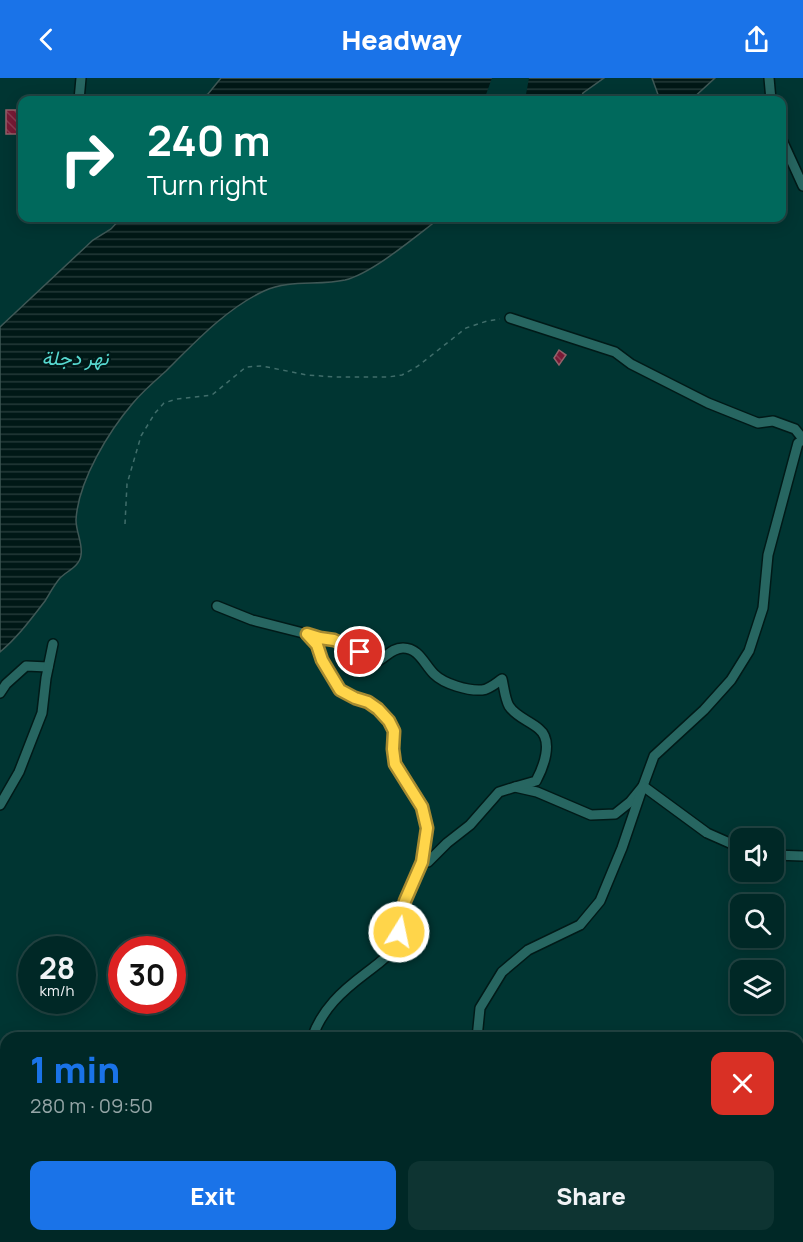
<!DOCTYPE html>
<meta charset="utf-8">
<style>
body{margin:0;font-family:Manrope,Vazirmatn,sans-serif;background:#0e3432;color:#f1f3f6;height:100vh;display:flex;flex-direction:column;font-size:22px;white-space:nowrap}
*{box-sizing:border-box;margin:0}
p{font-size:20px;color:#95a6a7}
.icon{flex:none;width:33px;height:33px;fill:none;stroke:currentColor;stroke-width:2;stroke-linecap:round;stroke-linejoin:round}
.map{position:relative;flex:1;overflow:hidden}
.details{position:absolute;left:0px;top:954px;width:804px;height:210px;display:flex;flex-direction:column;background:#002826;border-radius:18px 18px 0 0;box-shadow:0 3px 15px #0003,0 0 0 2px #224443}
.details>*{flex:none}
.top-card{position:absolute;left:18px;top:18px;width:768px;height:126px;border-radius:12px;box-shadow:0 3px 15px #0003,0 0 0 2px #224443;background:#00695c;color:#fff;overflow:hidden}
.tools{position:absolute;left:730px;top:750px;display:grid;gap:12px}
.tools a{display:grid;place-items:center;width:54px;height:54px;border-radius:12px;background:#002826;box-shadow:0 3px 15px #0003,0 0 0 2px #224443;font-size:30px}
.speed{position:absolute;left:18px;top:858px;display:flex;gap:12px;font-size:30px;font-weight:700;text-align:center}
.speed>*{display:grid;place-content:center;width:78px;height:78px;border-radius:50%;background:#002826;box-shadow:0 3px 15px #0003,0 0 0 2px #224443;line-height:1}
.speed small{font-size:15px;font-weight:400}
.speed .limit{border:9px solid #d22;background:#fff;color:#111}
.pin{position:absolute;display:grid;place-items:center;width:51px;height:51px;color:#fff;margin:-26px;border:3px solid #fff;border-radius:50%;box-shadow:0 2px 6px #0007}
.me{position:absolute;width:66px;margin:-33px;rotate:10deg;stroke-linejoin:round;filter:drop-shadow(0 0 4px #0008)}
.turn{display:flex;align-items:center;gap:21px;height:126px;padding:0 30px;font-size:27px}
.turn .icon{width:78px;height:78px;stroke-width:2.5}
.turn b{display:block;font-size:42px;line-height:51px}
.round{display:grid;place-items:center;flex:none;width:63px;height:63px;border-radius:12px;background:#0e3432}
.summary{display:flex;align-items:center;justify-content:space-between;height:102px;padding:0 30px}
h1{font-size:36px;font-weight:800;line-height:45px;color:#1a73e8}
.action{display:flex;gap:12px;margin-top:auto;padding:12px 30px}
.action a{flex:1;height:69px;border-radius:12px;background:#1a73e8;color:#fff;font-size:24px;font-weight:800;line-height:69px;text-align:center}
.action a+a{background:#0e3432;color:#f1f3f6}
header{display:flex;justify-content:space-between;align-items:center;height:78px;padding:0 30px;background:#1a73e8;color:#fff;font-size:27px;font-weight:800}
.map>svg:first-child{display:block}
</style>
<header><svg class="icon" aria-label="back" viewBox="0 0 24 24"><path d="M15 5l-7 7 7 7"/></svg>Headway<svg class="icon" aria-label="share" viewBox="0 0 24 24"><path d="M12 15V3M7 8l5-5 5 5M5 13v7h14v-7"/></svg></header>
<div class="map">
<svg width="803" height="1164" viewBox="0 0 803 1164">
<defs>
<pattern id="water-rules" width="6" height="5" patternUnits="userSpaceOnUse" patternTransform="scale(1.5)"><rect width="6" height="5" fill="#001816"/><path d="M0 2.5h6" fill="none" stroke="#243a38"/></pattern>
<pattern id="building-back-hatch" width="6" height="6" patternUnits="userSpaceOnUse" patternTransform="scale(1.5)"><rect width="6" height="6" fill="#781a35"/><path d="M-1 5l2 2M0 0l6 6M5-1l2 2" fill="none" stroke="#8a3c52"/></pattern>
</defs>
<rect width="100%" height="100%" fill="#003532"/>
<g fill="url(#water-rules)" stroke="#3f5856" stroke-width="1.5">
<path d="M221,0H604L583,15L580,22H198L208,16Z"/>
<path d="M652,0H715L691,22H660Z"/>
<path d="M121,140H440C416,158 373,195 345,202C318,208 290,201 264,213C227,230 195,264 166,293C155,303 143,313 133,325C109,353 78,403 76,442C76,454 83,466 81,477C80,488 67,493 60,500C54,507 50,515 45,523C31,541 18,559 0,574V249L93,162L111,151Z"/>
</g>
<path fill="#003532" d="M492,0H529L525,22H484Z"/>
<g fill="url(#building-back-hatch)" stroke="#93626a" stroke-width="1.5">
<rect x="6" y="32" width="16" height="24"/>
<path d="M559,272L566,277L559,287L554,280Z"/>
</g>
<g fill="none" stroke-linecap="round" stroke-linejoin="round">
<g stroke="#001a18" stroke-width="12">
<g id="street">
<path d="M769,0L771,22"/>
<path d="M79,22L81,0"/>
<path d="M782,62L803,108"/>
<path d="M510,240L615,274L631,286L708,325L758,345L773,343L795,351L803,361"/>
<path d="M217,528L252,542L307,556"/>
<path d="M0,615L6,606L26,588L48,589"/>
<path d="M0,727L19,694L42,635L46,600L53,566"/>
<path d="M774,777L803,778"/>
<path d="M422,784H428L447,765L470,747L499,714L515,709L537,714L591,737L615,736L630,724L643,708L654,678L704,632L731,602L749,573L763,530L768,477L798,365L803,362"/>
<path d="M312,960C322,931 342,913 366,895C375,888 387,880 393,871C402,857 401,837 405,822C408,809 416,797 421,785C427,770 429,741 421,727C413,713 399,700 395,685C389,660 403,652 379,631C367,621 349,622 339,610C325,593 321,572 307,556C315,559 323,559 331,561C347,565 362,575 376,584C386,580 391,570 403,570C419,570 424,586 434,596C444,606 468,613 482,612C490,611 496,605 502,601C504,609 505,621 509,628C516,639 530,643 539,651C554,663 543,690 536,703L515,709"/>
<path d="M477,960L480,930L502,894L528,872L580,847L600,823L622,770L643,708L707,755L741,770"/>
<path d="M0,1037L6,1034"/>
<path d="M0,1063L6,1066"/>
<path d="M64,1158L67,1164"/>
<path d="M117,1158V1164"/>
<path d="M310,1158L324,1164"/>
<path d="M410,1158L418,1164"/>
<path d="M653,1158L659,1164"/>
<path d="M265,1164L267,1158"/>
<path d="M356,1164L366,1158"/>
<path d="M511,1164L515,1158"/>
<path d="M579,1164L584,1158"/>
</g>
</g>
<path stroke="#406e6b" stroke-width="1.5" stroke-dasharray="4.5 4.5" stroke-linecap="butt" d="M125,446L127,406L141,358L155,335L164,325L177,321L212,317L246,289L262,288L307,297L335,299H388L402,297L418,288L466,250L487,243L500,241"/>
<use href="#street" stroke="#276661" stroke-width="9"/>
</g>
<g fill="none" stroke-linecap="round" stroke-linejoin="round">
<g stroke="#a68a30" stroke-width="15">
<path id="route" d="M360,574L334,562L320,560L307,556L317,567L322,582L340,612L355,620L368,624L378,631L389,643L394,653L393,671L395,686L422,729L427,750L422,784L405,823L399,854"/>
</g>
<use href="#route" stroke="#ffd54a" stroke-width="10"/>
</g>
<g text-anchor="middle" stroke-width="4.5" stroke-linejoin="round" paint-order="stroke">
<g font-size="20" font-style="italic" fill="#57d9d0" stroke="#011918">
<text x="75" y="287">نهر دجلة</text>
</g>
</g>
</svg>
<div class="tools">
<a><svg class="icon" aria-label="sound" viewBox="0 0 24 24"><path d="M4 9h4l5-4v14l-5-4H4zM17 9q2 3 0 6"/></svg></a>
<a><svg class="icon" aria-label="search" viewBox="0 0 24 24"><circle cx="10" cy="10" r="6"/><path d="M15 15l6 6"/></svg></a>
<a><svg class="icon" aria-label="layers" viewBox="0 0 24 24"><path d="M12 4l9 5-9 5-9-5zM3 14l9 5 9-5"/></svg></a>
</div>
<div class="speed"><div>28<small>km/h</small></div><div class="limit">30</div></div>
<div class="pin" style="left:360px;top:574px;background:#d93025"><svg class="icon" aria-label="arrive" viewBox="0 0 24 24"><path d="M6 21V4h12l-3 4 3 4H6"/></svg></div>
<svg class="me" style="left:399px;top:854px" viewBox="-20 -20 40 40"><circle r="17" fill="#ffd54a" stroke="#fff" stroke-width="3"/><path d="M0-11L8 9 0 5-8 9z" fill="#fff"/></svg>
<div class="top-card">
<div class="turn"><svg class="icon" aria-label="right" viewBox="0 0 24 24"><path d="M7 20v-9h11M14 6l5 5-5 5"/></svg><div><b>240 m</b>Turn right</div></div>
</div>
<section class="details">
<div class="summary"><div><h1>1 min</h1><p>280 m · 09:50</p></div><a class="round" style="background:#d93025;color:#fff"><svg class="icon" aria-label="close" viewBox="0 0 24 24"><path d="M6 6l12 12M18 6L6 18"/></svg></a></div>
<div class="action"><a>Exit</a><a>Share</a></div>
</section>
</div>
